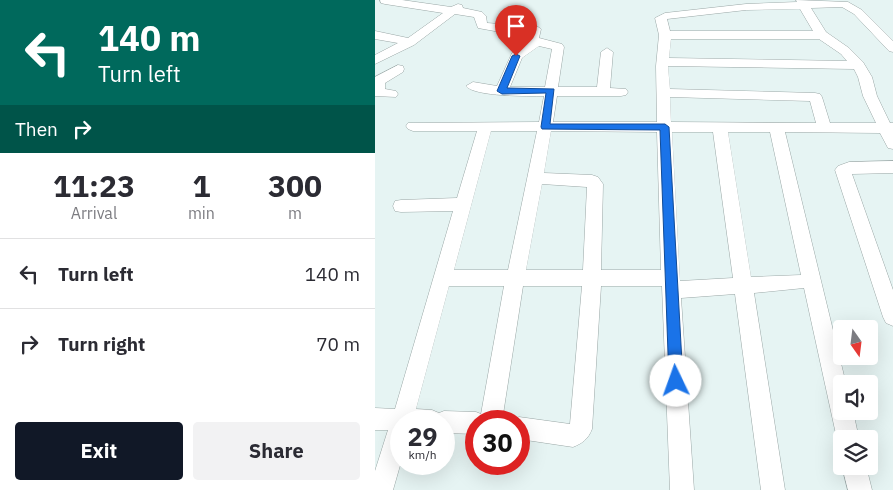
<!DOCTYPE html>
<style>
body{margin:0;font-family:"IBM Plex Sans",sans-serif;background:#f2f2f3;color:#2b2b33;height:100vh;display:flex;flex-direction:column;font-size:19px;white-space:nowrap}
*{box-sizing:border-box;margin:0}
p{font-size:16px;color:#7c7c81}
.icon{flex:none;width:28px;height:28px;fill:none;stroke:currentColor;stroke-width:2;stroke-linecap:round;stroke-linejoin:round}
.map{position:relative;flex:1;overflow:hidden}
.sheet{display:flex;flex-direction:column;background:#fff;width:375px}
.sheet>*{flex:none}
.hud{background:#00695c;color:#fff;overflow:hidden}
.needle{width:32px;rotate:166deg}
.buttons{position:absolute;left:458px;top:320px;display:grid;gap:10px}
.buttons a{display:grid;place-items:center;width:45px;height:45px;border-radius:5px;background:#fff;box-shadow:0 5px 20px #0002;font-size:25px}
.speed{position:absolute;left:15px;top:410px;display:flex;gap:10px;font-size:25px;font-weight:700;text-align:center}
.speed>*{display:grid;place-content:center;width:65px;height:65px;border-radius:50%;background:#fff;box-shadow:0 5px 20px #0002;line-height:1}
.speed small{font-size:12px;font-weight:400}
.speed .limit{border:8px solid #d22;background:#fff;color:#111}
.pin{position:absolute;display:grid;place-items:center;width:42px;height:42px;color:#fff;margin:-51px -21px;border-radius:50% 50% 50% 0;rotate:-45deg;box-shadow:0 0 5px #0007}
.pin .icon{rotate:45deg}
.me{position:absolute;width:55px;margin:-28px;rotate:357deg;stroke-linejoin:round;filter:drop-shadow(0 0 4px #0008)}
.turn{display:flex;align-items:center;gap:18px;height:105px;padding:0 15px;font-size:22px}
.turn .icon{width:65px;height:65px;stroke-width:2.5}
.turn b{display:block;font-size:35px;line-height:42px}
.then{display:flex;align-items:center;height:48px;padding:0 15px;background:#0003;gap:10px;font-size:19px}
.eta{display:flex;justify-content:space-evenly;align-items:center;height:85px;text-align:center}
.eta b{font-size:30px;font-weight:700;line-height:35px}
.cta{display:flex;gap:10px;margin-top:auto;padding:10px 15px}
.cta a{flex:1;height:58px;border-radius:5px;background:#111827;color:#fff;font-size:20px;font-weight:700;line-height:58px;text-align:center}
.cta a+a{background:#f2f2f3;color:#2b2b33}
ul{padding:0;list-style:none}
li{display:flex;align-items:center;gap:15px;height:70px;padding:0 15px;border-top:1px solid #e1e1e2}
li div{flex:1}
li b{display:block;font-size:19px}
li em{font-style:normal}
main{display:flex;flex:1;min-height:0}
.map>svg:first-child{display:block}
</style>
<main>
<section class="sheet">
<div class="hud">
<div class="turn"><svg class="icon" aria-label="left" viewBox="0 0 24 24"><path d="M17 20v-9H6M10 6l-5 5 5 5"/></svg><div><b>140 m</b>Turn left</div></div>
<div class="then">Then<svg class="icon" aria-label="right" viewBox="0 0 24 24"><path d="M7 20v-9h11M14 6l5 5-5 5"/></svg></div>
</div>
<div class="eta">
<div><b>11:23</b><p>Arrival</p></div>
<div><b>1</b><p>min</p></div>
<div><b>300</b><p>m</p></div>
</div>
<ul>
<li><svg class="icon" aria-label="left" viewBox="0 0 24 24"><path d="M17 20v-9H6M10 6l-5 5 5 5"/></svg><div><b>Turn left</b></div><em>140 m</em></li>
<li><svg class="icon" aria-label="right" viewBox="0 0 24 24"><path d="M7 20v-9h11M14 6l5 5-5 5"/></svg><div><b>Turn right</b></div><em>70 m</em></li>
</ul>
<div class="cta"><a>Exit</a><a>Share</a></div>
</section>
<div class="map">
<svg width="518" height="490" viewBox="0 0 518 490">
<rect width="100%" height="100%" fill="#e6f4f3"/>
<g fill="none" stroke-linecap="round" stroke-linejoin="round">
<g stroke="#9aa7a6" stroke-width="1">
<g id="minor">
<path d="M5,0H27L76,7L83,4L87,5L88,8L107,12L111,16L112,23L125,24L139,22L145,9L149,8L155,11L148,27L125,32L103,28L99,17L80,14L39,45L0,64V55L23,43L0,39V31L33,38L68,13L10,4L6,3Z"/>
<path d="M421,0L473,2L487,10L518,41V52L514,51L479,14L467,7L436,8L451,32L474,48L488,62L497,77L502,96L515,123H518V149L513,148L505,133L410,132L471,384H466V411H478L484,439H466V447L462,439L429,288L379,293L410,490H386L360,294L306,298L319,490H295L287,286H226L217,429C213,439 208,443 198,447L144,439V421H136L144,417L195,424L207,286H148L127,421H101V434L69,433V421H26V462L18,490H0V471L13,430H0V408L20,409L78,211L26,212L20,211L18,206L20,201L26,200L82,198L102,131H38L33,129L31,126L33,123L164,122L169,96C154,96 100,97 91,86L98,82L122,86L137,53L153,42L151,40L154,29L160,25L166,29L164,38L187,44L189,47L183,87H222L226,52L232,48L238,52L235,88L251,89L253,92L251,95L246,96H182L178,122H282L281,66L284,35L280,18L290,13L371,4L422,2ZM425,9L438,31H295L292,19L371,10ZM296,39H444L466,54L472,61L294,58ZM164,46L177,49L170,87H135L147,58ZM293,66L479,69L483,77L488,96L501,123H455L447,97L445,94L440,93L295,89ZM295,97L435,101L441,123L296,122ZM116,131H162L133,270H79ZM176,131L282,132L286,270H226L228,184L223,177L217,175L169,173ZM297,132H338L358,278L305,281ZM353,132H395L426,275L376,277ZM167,184L212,187L208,270H151ZM74,286H129L106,414L101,412L69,411L64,413L57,410L41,409Z"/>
<path d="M23,65L28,66L29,69L28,72L10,83V89L21,91L23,94L21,97L0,96V77Z"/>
<path d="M518,161V173L477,174L518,290V326L511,323L508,317L460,170L463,166L474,162Z"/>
<path d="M467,466H491L497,490H473Z"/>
</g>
</g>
<use href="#minor" fill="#fff" fill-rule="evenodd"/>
</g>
<path fill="#1a73e8" stroke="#114b97" d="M141,54L145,56L132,88L179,89L175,124H290L294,127L308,381L306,385L301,387L296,385L294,381L285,130L167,129L166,127L171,93L127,94L122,91L137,56Z"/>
</svg>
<div class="buttons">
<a><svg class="needle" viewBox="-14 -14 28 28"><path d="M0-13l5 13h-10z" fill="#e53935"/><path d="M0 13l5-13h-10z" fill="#7c7c81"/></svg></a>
<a><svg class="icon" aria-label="sound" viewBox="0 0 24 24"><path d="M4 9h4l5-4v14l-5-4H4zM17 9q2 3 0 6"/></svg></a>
<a><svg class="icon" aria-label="layers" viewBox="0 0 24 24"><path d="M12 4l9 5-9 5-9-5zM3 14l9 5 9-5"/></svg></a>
</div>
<div class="speed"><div>29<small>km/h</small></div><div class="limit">30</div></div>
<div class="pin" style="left:141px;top:56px;background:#d93025"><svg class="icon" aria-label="arrive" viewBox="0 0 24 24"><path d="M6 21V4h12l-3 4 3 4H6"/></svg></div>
<svg class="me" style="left:301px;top:381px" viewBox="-20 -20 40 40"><circle r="19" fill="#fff"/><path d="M0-13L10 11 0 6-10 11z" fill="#1a73e8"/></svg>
</div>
</main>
